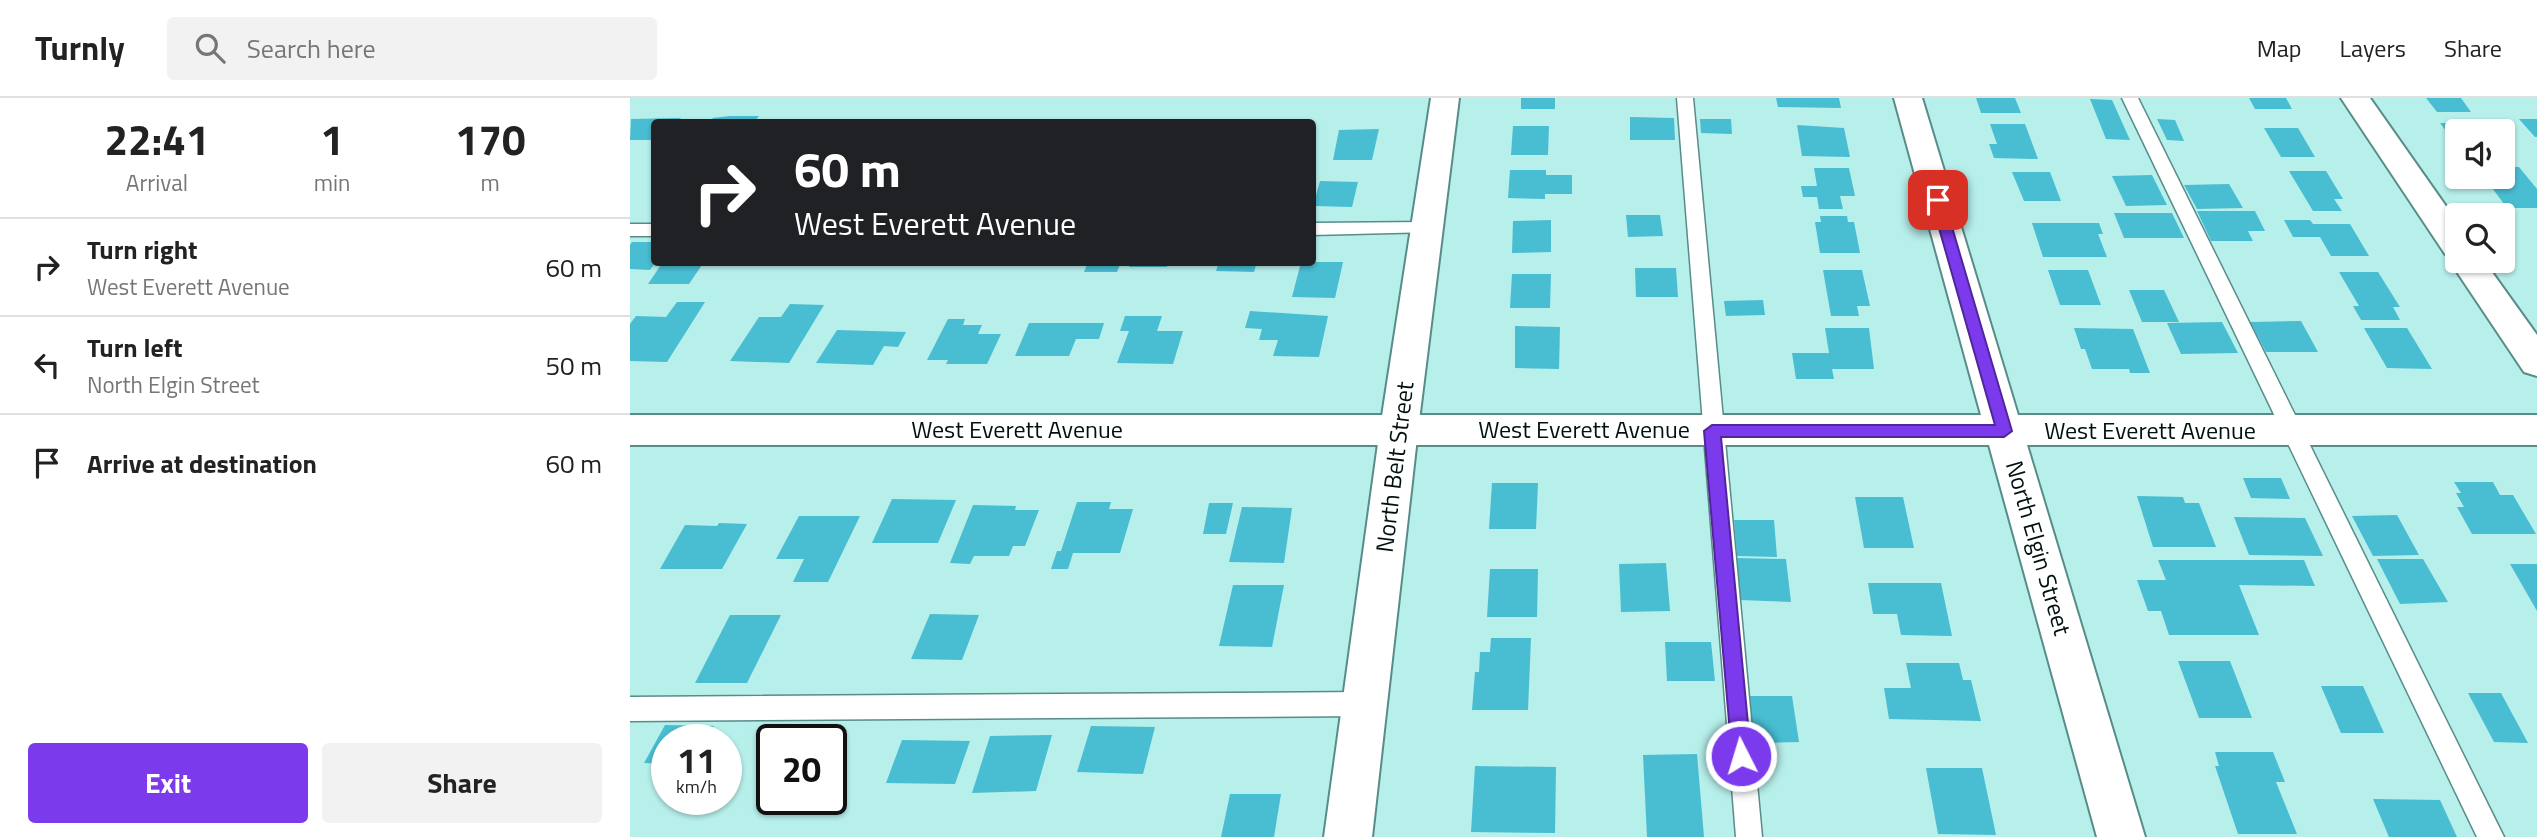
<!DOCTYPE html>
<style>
body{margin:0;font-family:"Titillium Web",sans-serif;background:#f2f2f2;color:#222;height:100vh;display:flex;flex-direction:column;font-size:26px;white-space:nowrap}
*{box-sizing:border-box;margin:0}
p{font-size:23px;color:#767676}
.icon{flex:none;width:38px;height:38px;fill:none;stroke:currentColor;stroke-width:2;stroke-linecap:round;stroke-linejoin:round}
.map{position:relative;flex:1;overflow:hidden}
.side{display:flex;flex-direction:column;background:#fff;width:630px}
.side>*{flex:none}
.banner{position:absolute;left:21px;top:21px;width:665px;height:147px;border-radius:7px;box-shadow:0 2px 5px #0004;background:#202124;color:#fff;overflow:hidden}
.fabs{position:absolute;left:1815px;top:21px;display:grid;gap:14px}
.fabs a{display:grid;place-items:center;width:70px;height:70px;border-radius:7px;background:#fff;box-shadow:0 2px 5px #0004;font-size:35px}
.speed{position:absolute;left:21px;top:626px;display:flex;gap:14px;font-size:35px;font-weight:700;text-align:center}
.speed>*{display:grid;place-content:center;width:91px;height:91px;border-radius:50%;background:#fff;box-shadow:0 2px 5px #0004;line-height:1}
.speed small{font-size:18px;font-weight:400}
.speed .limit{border:4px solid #111;border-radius:10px;background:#fff;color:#111}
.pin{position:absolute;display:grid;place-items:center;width:60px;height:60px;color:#fff;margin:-30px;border-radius:14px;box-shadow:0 4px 10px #0006}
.me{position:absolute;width:77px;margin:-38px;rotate:355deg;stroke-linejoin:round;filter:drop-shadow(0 0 5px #0008)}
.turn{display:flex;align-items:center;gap:24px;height:147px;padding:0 28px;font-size:32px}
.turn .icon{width:91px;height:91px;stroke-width:2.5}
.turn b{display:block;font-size:49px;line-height:60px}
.eta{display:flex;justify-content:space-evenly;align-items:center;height:119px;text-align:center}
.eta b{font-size:42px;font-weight:700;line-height:49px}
.cta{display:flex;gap:14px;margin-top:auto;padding:14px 28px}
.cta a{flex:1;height:80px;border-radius:7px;background:#7c3aed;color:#fff;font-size:28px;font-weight:700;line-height:80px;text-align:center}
.cta a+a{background:#f2f2f2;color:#222}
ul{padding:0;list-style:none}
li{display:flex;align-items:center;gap:21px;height:98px;padding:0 28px;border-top:2px solid #e0e0e0}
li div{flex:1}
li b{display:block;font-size:26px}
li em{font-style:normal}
header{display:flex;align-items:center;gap:42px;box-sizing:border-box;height:98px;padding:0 35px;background:#fff;border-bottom:2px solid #e0e0e0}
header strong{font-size:33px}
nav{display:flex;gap:38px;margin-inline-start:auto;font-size:24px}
.search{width:490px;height:63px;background:#f2f2f2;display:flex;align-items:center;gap:18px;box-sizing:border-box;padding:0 24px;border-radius:7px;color:#767676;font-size:26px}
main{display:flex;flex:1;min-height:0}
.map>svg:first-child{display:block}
</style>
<header>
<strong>Turnly</strong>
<div class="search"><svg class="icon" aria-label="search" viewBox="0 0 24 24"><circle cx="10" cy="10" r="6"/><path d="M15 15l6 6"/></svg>Search here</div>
<nav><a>Map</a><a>Layers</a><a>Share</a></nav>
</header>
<main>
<section class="side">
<div class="eta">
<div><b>22:41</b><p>Arrival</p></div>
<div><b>1</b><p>min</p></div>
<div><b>170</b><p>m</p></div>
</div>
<ul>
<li><svg class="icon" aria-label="right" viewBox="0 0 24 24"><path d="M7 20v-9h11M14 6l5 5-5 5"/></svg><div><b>Turn right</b><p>West Everett Avenue</p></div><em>60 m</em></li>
<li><svg class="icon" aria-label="left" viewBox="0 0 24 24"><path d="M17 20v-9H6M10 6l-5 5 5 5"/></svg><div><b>Turn left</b><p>North Elgin Street</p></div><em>50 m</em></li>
<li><svg class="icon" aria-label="arrive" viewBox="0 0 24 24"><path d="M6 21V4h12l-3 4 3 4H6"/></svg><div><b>Arrive at destination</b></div><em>60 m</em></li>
</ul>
<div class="cta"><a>Exit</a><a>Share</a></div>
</section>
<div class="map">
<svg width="1907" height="739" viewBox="0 0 1907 739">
<rect width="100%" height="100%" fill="#b7efeb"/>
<g fill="#49bdd2">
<rect x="891" y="0" width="34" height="11"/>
<path d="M1146,0H1209L1211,10L1148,9Z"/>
<path d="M1346,0H1385L1391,15H1351Z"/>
<path d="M1619,0H1656L1662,11H1625Z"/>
<path d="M1796,0H1831L1841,14H1807Z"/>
<path d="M1460,1L1482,2L1500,42L1476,41Z"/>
<path d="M100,18H129L124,24H79L83,20Z"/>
<path d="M1000,19L1044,20L1045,42H1000Z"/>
<path d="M51,20L47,24H24V42H0L1,21Z"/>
<path d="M520,21L569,22L568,24H519Z"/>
<path d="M1070,21H1101L1102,36L1071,35Z"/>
<path d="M1527,21L1545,22L1554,43L1537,42Z"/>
<path d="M1889,21H1907V39H1905Z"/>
<path d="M1810,25H1854L1861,33H1827V41H1822Z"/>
<path d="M1360,26H1395L1408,61L1364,60L1359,46H1367Z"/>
<path d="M1167,27L1214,30L1220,59L1172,58Z"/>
<path d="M883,28H919L918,57H881Z"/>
<path d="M1634,30H1668L1685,59H1651Z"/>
<path d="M749,31L742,62H703L709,32Z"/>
<path d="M1872,69H1889L1907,91V110H1877L1854,79H1872Z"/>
<path d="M1184,70H1219L1225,98H1210L1213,111H1189L1187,99H1173L1171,88H1187Z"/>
<path d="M880,72H916V77H942V96H915V101L878,100Z"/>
<path d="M1659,73H1696L1713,101H1704L1712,113H1683Z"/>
<path d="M1382,74H1420L1431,103H1394Z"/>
<path d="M1522,77L1537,107L1496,108L1482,78Z"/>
<path d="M690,83L728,84L722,109L683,108Z"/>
<path d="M1599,86L1613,110L1567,111L1554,87Z"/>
<path d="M1567,113H1625L1635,133H1618L1623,143H1581Z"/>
<path d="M1484,115H1542L1554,140H1494Z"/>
<path d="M996,117H1030L1033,138L998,139Z"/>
<path d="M1190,118H1217L1218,124H1224L1230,155H1190L1185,124H1191Z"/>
<path d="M921,122V154L882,155L883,123Z"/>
<path d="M1654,122H1680L1683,126H1720L1739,158H1701L1690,139H1663Z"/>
<path d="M1402,125H1469L1473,136H1468L1477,159H1413Z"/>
<path d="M2,144H24L26,164L20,172L0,171V147Z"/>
<path d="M33,164H74L59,186H18Z"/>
<path d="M458,164H491L487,174H454Z"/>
<path d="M500,164H539L537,169H499Z"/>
<path d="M589,164H627L624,174L586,173Z"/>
<path d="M671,164H713L705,200L662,199Z"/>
<path d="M1005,170H1046L1048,199H1006Z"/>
<path d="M1193,172H1232L1240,208H1227L1229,218H1201Z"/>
<path d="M1418,172H1458L1471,207H1430Z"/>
<path d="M1709,174H1748L1770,209H1763L1770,222H1731L1723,208H1729Z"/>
<path d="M882,176H921L920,210H880Z"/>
<path d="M1499,192H1534L1549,224H1512Z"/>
<path d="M1133,202L1135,217L1096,218L1094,203Z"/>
<path d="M47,204H75L37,264L0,263V226L6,218L36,219Z"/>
<path d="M160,206L194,207L159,265L100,263L129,219H151Z"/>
<path d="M620,213L698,218L689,259L643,258L648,242H629L632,231L615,230Z"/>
<path d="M495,218H532L527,233H553L543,266L487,265L499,233H490Z"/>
<path d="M318,221H335L333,227H352L348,236H371L357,266H316L318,262H297Z"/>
<path d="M1671,223L1688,254H1636L1620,224Z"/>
<path d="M1592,224L1608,255L1551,256L1537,225Z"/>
<path d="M399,225H474L469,241H446L439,258H385Z"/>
<path d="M885,228L930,229L929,271L885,270Z"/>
<path d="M1195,230H1239L1244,271H1202L1204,281H1166L1162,255H1199Z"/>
<path d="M1444,230L1503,231L1520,275H1500L1499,271H1462L1455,251H1451Z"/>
<path d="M1734,230H1777L1802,271L1757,270Z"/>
<path d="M207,232L276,234L268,249L254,248L243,267L186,265Z"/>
<path d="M1613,380H1651L1660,401L1621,400Z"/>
<path d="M1824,384H1863L1870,397H1883L1906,436H1842L1827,409H1834L1826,395H1831Z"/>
<path d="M862,385H908L906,431H859Z"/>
<path d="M1507,398L1553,399L1555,405H1569L1586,449H1523Z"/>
<path d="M1225,399H1273L1284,450H1234Z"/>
<path d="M262,401L326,402L308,445H242Z"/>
<path d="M447,404H481L479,411H503L490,455H443L438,471H421L427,453H431Z"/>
<path d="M579,405H603L596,436H573Z"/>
<path d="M343,407L386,408L385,412H409L395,448H383L379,458H344L340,466L320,465Z"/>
<path d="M612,409L662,410L654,465L599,464Z"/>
<path d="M1767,417L1789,457L1743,458L1722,418Z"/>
<path d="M169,418H230L198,484H163L174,461H146Z"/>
<path d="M1604,419L1675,420L1693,458L1619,457Z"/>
<path d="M1104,422H1144L1147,459L1107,458Z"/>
<path d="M89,425L117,426L92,471H30L55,427L87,428Z"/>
<path d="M1107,460L1156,461L1161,504L1110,502Z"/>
<path d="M1747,461H1793L1818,504L1770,506Z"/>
<path d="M1528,462H1674L1685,488L1609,487L1629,537H1539L1531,513H1518L1507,482H1536Z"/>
<path d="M1036,465L1040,513L991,514L989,466Z"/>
<path d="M1880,466H1907V513Z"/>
<path d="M860,471H908L907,519H857Z"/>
<path d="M1238,485H1311L1322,538L1271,537L1267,516H1243Z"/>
<path d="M603,487H654L642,549L589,548Z"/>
<path d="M300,516L349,517L332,562L281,561Z"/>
<path d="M100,517H151L117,585H65Z"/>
<path d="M861,540H901L898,612H842L845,574H849L850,554H860Z"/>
<path d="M1035,544H1081L1085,583H1037Z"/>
<path d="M1548,563H1600L1622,620H1569Z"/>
<path d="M1276,565H1329L1333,582H1341L1351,623L1259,621L1254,590H1281Z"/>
<path d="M1691,588H1733L1754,635H1711Z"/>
<path d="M1838,595H1871L1898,645L1864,644Z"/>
<path d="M1118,598H1162L1169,644L1124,645Z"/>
<path d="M35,627L84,628L77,642H37V666L14,665Z"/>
<path d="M461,628L525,629L513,676L447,674Z"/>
<path d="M422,637L406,693L342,695L360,638Z"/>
<path d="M272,642L340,643L325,686L256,685Z"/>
<path d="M1585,654H1643L1655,684H1646L1667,736H1608L1585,668H1589Z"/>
<path d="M1067,656L1074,739H1017L1013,657Z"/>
<path d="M845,668L926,669L925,735L841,734Z"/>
<path d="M1296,670H1352L1366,737L1308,736Z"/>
<path d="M600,696H651L644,739H591Z"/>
<path d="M1743,701L1810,702L1827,739H1759Z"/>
</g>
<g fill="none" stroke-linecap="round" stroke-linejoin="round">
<g stroke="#578c89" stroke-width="3">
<g id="service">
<path d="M1047,0H1063L1132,739H1106Z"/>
<path d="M1492,0H1508L1874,739H1847Z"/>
<path d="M797,124L803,126L806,130L803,134L682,137V125Z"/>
<rect x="0" y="126" width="24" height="12"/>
<path d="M734,594L743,598L746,606L743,614L734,618L0,623V599Z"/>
</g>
</g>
<g stroke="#578c89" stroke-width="4">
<g id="minor">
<path d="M1264,0H1292L1388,317H1907V347H1397L1515,739H1467L1359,347H0V317H1351Z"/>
<path d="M1711,0H1740L1827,124V163H1854L1907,237V278L1894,274L1825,171L1820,163L1823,158L1815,156Z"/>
</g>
</g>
<g stroke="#578c89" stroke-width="4">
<path id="tertiary" d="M801,0H829L788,331L742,739H694L750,331Z"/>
</g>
<use href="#service" fill="#fff" fill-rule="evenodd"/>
<use href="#minor" fill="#fff" fill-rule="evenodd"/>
<use href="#tertiary" fill="#fff" fill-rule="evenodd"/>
</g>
<path fill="#7c3aed" stroke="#51269a" stroke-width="2" d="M1308,98L1314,102L1382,333L1374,339H1091L1121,658L1118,664L1111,667L1105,664L1102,658L1074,333L1082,327H1365L1301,102Z"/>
<g text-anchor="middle" stroke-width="7" stroke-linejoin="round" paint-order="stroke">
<g font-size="24" fill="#001110" stroke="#fff">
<text x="387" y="340">West Everett Avenue</text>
<text x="954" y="340">West Everett Avenue</text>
<text x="1520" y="341">West Everett Avenue</text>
<text transform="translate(765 369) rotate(-83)" y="8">North Belt Street</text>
<text transform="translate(1408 450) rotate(74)" y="8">North Elgin Street</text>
</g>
</g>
</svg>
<div class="fabs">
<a><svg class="icon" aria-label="sound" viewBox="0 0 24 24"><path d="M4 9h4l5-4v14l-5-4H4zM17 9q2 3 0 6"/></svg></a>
<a><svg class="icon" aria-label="search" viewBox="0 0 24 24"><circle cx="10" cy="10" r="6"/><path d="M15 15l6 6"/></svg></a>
</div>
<div class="speed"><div>11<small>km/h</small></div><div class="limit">20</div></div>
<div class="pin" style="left:1308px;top:102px;background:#d93025"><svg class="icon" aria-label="arrive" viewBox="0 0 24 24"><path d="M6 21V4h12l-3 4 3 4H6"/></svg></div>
<svg class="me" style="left:1111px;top:658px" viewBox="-20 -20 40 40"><circle r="17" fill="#7c3aed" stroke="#fff" stroke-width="3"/><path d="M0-11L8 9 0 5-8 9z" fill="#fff"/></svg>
<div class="banner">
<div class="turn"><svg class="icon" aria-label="right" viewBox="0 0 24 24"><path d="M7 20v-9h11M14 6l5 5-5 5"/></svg><div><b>60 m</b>West Everett Avenue</div></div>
</div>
</div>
</main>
